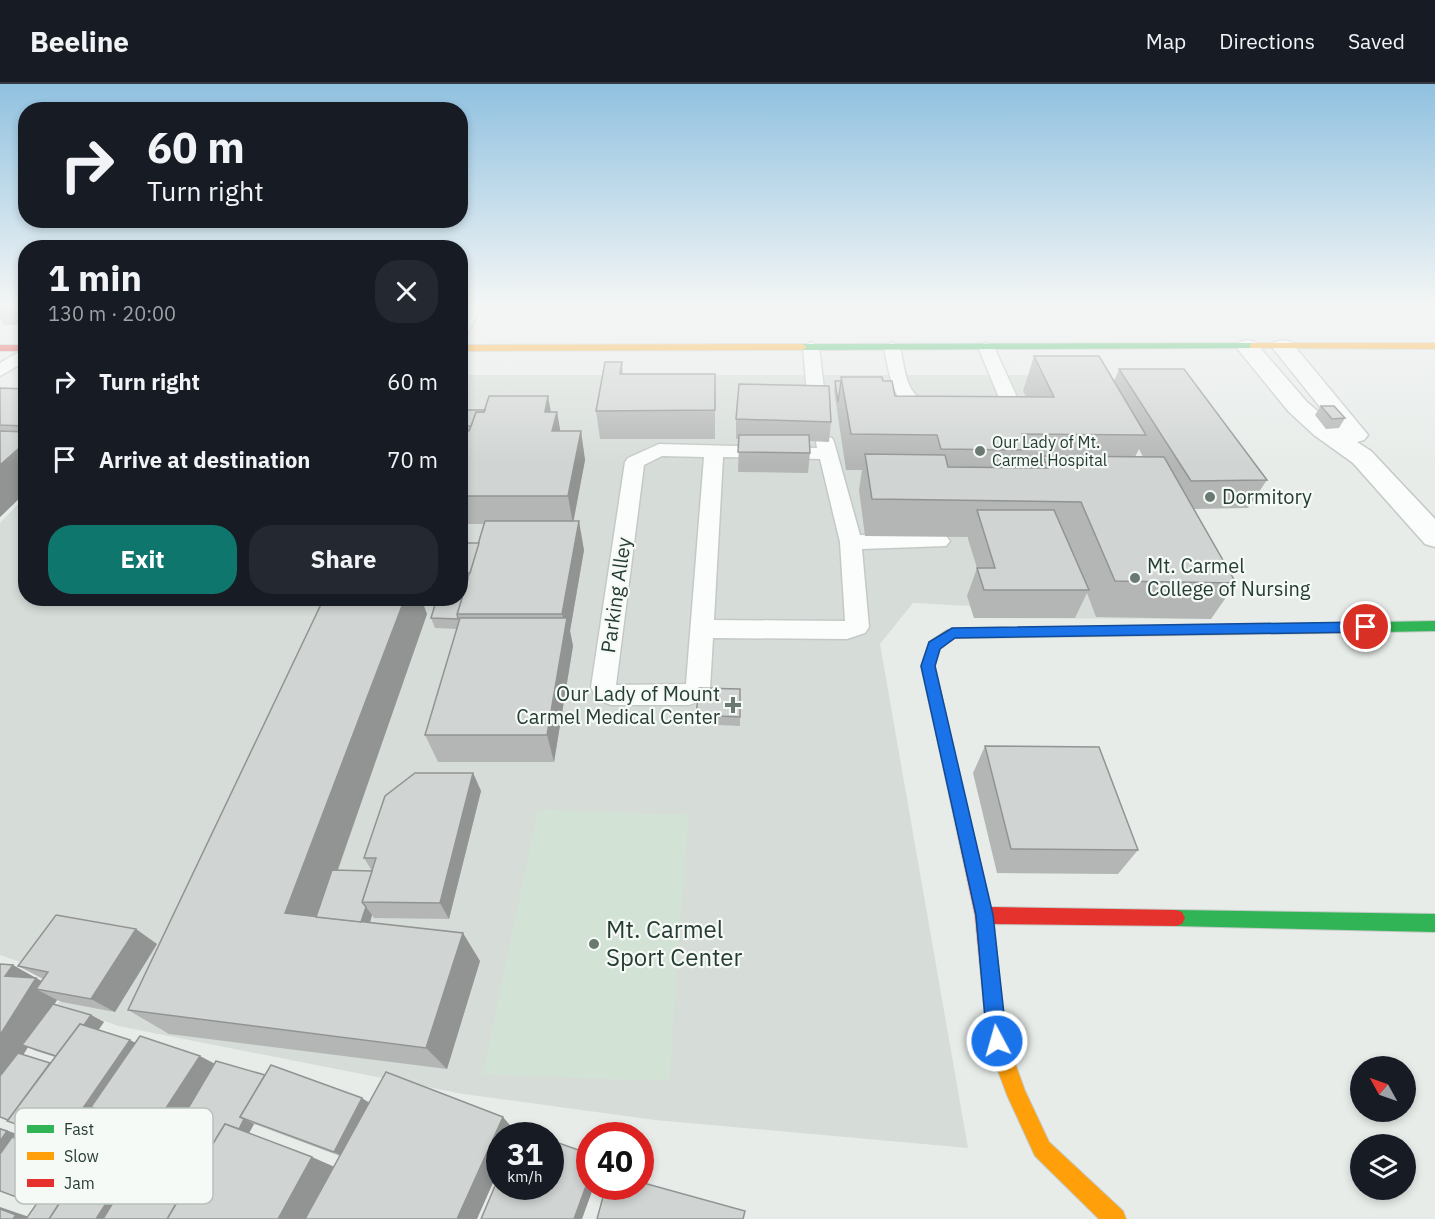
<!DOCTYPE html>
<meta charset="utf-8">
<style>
body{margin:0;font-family:"IBM Plex Sans",sans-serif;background:#242831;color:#f1f3f6;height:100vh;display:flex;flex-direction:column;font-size:22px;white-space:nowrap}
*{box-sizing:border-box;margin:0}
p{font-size:20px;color:#9ea1a6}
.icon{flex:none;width:33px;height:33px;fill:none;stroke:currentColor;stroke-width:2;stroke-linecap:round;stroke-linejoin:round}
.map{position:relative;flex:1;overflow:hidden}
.panel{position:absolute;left:18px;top:156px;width:450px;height:366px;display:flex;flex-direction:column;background:#171b24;border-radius:24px;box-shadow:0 3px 9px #0003}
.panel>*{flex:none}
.hud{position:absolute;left:18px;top:18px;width:450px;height:126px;border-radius:24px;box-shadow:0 3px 9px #0003;background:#171b24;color:#f1f3f6;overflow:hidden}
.needle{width:39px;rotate:310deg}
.controls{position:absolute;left:1350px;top:972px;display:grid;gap:12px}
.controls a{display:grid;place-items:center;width:66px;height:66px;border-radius:50%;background:#171b24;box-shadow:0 3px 9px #0003;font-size:30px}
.speed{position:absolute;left:486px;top:1038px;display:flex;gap:12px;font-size:30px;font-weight:700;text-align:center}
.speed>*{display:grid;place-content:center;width:78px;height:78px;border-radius:50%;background:#171b24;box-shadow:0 3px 9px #0003;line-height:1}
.speed small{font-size:15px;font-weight:400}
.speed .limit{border:9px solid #d22;background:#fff;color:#111}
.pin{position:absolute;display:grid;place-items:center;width:51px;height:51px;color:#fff;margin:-26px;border:3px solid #fff;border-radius:50%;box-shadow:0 2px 6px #0007}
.me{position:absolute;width:66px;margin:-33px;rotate:354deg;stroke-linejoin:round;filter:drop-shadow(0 0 4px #0008)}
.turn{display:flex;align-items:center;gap:21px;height:126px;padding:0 30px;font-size:27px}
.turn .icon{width:78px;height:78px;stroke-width:2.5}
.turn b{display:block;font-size:42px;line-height:51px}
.round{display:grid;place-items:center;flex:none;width:63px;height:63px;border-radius:24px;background:#242831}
.headline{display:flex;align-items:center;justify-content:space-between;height:102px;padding:0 30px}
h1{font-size:36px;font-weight:700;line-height:45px}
.primary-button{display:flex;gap:12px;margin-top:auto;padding:12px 30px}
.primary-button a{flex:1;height:69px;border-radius:24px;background:#0f766e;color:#fff;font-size:24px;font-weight:700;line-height:69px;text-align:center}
.primary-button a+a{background:#242831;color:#f1f3f6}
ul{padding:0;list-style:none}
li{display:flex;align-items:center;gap:18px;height:78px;padding:0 30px}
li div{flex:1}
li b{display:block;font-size:22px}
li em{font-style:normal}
header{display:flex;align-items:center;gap:36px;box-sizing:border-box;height:84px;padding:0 30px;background:#171b24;border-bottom:2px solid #363941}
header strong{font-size:28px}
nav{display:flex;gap:33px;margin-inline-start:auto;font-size:21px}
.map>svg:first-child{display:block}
</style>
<header>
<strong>Beeline</strong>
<nav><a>Map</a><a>Directions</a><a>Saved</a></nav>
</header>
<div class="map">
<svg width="1435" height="1135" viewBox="0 0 1435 1135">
<rect width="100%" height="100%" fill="#e7ece9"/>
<path fill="#d6ddd8" d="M461,291H1081L1211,535L974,534L970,522L913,519L880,560L968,1064L655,1036L463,1010L118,942L58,920L66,907L37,902L47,887L0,871V439L25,413L26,514H460Z"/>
<path fill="#d2e3d5" d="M538,726L688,731L669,997L483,990Z"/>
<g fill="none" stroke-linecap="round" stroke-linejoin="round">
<g stroke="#c4c9c6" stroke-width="3">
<g id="lane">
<path d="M811,258L819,263L826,322L823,326H811L808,322L803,263Z"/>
<path d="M892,258L900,263C906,290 905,314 936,322L939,326L936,330C896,340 889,290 884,263Z"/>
<path d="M986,258L994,263L1016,311L1003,328L990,332L974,331L971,327L974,323L991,321L998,311L978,263Z"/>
<path d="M26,264V277L0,292V279Z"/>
<path d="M825,352L832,354L834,358L860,451L939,450L946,452L950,457L946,462L862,465L869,543L865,549L847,555L713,554L710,605C706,614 699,618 689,621H611L596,615L591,603L625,378L628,374L659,360L817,364L816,358L818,354ZM662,372L704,373L686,600L616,601L644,381ZM723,373L820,375L840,458L845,537L714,536Z"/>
</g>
</g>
<g stroke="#c4c9c6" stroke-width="3">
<g id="street">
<path d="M460,222H481L468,249L460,250Z"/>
<path d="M1247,256L1255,258L1307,318L1336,343L1272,263L1275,258L1283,256L1291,258L1368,351L1364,356L1357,358L1371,367L1435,435V463L1425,460L1353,379L1314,351L1289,328L1236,263L1239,258Z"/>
</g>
</g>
<g stroke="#c3c9c6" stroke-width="2">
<g id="fast">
<path d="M1253,259L1256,260V264L802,266L797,263L802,260Z"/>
<path d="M1435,537V547L1331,549L1324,544L1331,539Z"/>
<path d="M1176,826L1435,830V848L1176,842L1170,840L1167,834L1170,828Z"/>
</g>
</g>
<g stroke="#c3c9c6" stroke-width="2">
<g id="slow">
<path d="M1253,259H1435V265L1250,264V260Z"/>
<path d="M460,261L802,260L807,263L802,266L460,267Z"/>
<path d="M1331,539L1338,544L1331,549L955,554L940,565L935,582L954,668L952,672L947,674L942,672L940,668L921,582L929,558L947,546Z"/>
<path d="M994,924L1001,926L1007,957L1025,1007L1049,1058L1123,1127L1126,1135H1099L1035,1072L1007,1011L987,957L985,933L987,926Z"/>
</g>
</g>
<g stroke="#c3c9c6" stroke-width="2">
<g id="jam">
<rect x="0" y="261" width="26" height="6"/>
<path d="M947,662L952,664L954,668L991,823L1176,826L1182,828L1185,834L1182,840L1176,842L994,840L1003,933L1001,940L994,942L987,940L985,933L975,831L940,668L942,664Z"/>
</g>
</g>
<use href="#lane" fill="#fbfcfc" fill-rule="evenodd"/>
<use href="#street" fill="#fbfcfc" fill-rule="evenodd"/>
<use href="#fast" fill="#30b455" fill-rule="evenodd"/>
<use href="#slow" fill="#ff9f0a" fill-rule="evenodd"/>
<use href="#jam" fill="#e5322d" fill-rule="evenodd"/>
</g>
<g fill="#b3b6b5" fill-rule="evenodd">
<path d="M0,222H26V241H4L0,234Z"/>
<path d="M1034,272L1114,297L1119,285L1267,396L1248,424L1194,425L1236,499L1211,535L1096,533L1087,509L1075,534H974L967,512L977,484L968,455V453L865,452L859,406L862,386H846L834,306L835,297H841V293L883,297L895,312L1026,313L1023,307ZM1139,365L1143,373H1135Z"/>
<path d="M622,278L623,290H715V355H600L596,327Z"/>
<path d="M0,304L26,305V408L0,433Z"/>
<path d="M1321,322L1345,334L1339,344L1326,345L1315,331Z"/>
<path d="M460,326L557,328L560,347H581L585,376L573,437L584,466L570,547L573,562L554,678H438L425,651L457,545L435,544L431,534L460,514V477L479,459L484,440H460Z"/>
<path d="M736,335L831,338L829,358L809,357L810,369L808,389L738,388L739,355H736Z"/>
<path d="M427,530L338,786L372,787L364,774L473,689L481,707L449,835L374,834L372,831L370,839L480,877L447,985L169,950L128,926Z"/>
<path d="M740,605V642L697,640L696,631Z"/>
<path d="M985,662L1138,766L1118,790L997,789L973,689Z"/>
<path d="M157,860L115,928L62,918L57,916L54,921L91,931L104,938L98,946L130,956L135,959L214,980L369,1018L515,1047L513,1052H500L477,1135L28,1133L37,1119L0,1044L22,1052L20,1056L69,1073L89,1075L154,1052L210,1064L213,1061L179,1050L177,1053L111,1031L88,1064L0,1033V880L39,895L38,896L41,897L43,895L18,882ZM28,963L36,967L55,973L50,979L23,971ZM254,1040L260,1042L340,1072L334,1083L249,1049Z"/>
</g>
<g fill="#929493">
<path d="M548,312L553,340L545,328Z"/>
<path d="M557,328L562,356L552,347Z"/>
<path d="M581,347L585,376L573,440L568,412Z"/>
<path d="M26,358V408L0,433V381Z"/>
<path d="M579,437L584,466L570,547L573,562L554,678L547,651L565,545L562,530Z"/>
<path d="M405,514H421L427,530L319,839L285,829Z"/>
<path d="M473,689L481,707L449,835L440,819Z"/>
<path d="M366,823L372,831L367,848L360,840Z"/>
<path d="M136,845L157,860L115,928L91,915Z"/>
<path d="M463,849L480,877L447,985L426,964Z"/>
<path d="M13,881L61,908L36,905L57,916L28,963L22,961L28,963L9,994L0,990V951L5,892Z"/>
<path d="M91,931L104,938L75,979L61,973Z"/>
<path d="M130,956L153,968L91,1023L111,1031L88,1064L61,1056Z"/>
<path d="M200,972L221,983L177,1053L153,1044Z"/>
<path d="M362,1014L377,1024L350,1076L334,1068Z"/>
<path d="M503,1033L515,1047L513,1052H500V1083L477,1135H457Z"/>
<path d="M244,1035L254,1040L238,1069L228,1064Z"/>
<path d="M0,1044L22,1052L20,1056L75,1075L45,1121L30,1118L0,1083Z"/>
<path d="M150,1051L173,1060L127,1135H96Z"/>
<path d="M208,1063L229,1072L167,1135Z"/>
<path d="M312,1073L337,1084L310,1135H278Z"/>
<path d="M590,1091V1102H594L582,1135H574Z"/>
<path d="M0,1123L32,1134L31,1135H13L0,1125Z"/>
</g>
<g fill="#d0d4d2" stroke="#929493" stroke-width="1.5">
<path d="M1034,272H1099L1146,351L1022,350L1028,366L941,365L937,351L851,350L841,293H882L883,297H892L895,312L1054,313Z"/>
<path d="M605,278H622L620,290H715V326L596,327Z"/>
<path d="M1119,285H1184L1267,396L1191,397Z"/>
<path d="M835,297H841L838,318Z"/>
<path d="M739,300L829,302L831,338L736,335Z"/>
<path d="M0,304L26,305V342L0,341Z"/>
<path d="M489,312H548L545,328H557L552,347H581L568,412H460V347H469L476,328H484Z"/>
<path d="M1321,322H1334L1345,334L1332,335Z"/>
<path d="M460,326H485L484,328H476L471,342H460Z"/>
<path d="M0,347L26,348V358L0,381Z"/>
<path d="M739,351H809L810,369L738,368Z"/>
<path d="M865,370L945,371L948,383L1048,384L1043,372L1164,373L1236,499L1115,497L1081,418L872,415Z"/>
<path d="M977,426H1054L1089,506H984L977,484H995Z"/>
<path d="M485,437H579L562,530H457Z"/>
<path d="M466,459H479L470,489H460V477Z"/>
<path d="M460,495H468L457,530L458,535L431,534L437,514H460Z"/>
<path d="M324,514H405L285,829L463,849L426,964L128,926Z"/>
<path d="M460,534H567L547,651H425Z"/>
<path d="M699,604L740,605V633L696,631Z"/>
<path d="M985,662L1099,663L1138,766L1011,765Z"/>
<path d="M415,689H473L440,819L362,818L376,774H364L385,712Z"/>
<path d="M332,786L372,787L362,818L366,823L361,838L316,833Z"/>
<path d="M56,831L136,845L91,915L36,905L48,888L18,882Z"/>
<path d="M0,880L13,881L5,892L36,894L0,951Z"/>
<path d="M53,920L91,931L84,941L80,940L56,972L22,961Z"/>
<path d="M80,940L130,956L61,1056L7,1037Z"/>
<path d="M140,952L200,972L153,1044L91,1023Z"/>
<path d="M18,969L50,979L8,1036L0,1033V992Z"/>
<path d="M216,977L265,991L240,1033L244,1035L239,1045L225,1040L213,1060L174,1048Z"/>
<path d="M271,981L362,1014L334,1068L240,1033Z"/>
<path d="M386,988L503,1033L457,1135H305Z"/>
<path d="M113,1038L150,1051L96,1135H49Z"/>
<path d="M225,1040L312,1073L278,1135H167Z"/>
<path d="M519,1044L539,1052H516Z"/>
<path d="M0,1045L7,1047L0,1057Z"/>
<path d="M157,1047L208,1063L167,1135H103Z"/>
<path d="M12,1053L61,1071L30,1118L0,1107V1070Z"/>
<path d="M550,1056L590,1070V1091L574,1135H481L500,1090V1102H550Z"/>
<path d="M72,1069L88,1075L49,1135H26Z"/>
<path d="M640,1098L745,1127L743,1135H597L606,1102H640Z"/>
<path d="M0,1125L16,1131L13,1135H0Z"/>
</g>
<linearGradient id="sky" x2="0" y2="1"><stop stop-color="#90c1e0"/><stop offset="0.58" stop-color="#f4f6f5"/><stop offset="1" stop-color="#f4f6f5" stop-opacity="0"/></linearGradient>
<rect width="1435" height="381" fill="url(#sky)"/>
<path fill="#1a73e8" stroke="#114b97" stroke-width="1.5" d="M1366,538L1373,543L1366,548L955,554L940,565L935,582L993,831L1007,957L1004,964L997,967L990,964L987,957L976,831L921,582L929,558L952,544Z"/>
<g fill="#6a7a73" stroke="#f6faf7" stroke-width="2">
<circle cx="980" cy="367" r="6"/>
<circle cx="1210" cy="413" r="6"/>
<circle cx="1135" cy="494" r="6"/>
<path d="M730 612h6v6h6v6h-6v6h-6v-6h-6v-6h6z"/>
<circle cx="594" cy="860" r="6"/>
</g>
<g text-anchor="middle" stroke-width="4.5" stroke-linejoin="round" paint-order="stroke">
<g font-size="16" fill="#263d34" stroke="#f6faf7" text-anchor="start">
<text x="992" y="364">Our Lady of Mt.<tspan x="992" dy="18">Carmel Hospital</tspan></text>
</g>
<g font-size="20" fill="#263d34" stroke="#f6faf7" text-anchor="start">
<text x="1222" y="420">Dormitory</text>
<text x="1147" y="489">Mt. Carmel<tspan x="1147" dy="23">College of Nursing</tspan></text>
<text x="720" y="617" text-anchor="end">Our Lady of Mount<tspan x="720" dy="23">Carmel Medical Center</tspan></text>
</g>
<g font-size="20" fill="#263d34" stroke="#f6faf7">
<text transform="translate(616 511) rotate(-82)" y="7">Parking Alley</text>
</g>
<g font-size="24" fill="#263d34" stroke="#f6faf7" text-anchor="start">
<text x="606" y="854">Mt. Carmel<tspan x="606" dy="28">Sport Center</tspan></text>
</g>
</g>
<rect x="15" y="1024" width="198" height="96" rx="9" fill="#f6faf7" stroke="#b8c1bc" stroke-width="1.5"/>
<rect x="27" y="1041" width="27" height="8" fill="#30b455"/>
<rect x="27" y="1068" width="27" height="8" fill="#ff9f0a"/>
<rect x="27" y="1095" width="27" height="8" fill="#e5322d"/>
<g font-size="16" fill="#263d34">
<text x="64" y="1051">Fast</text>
<text x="64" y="1078">Slow</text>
<text x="64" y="1105">Jam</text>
</g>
</svg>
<div class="controls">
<a><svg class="needle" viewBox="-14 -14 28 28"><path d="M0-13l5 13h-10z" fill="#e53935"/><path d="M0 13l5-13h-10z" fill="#9ea1a6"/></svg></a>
<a><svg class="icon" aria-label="layers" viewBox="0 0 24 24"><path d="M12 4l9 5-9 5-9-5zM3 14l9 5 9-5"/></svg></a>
</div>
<div class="speed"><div>31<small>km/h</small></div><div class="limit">40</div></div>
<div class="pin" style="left:1366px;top:543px;background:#d93025"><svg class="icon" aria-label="arrive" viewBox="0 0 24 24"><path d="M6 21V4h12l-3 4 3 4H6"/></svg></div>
<svg class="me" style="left:997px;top:957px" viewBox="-20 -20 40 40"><circle r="17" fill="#1a73e8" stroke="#fff" stroke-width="3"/><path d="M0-11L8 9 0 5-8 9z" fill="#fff"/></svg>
<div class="hud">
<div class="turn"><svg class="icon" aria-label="right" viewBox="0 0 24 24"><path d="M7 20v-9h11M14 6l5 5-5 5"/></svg><div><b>60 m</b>Turn right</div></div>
</div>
<section class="panel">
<div class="headline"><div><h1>1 min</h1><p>130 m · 20:00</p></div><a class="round"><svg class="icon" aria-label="close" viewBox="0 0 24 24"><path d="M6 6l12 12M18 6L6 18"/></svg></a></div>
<ul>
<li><svg class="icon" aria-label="right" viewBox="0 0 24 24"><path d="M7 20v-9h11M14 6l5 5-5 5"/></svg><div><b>Turn right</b></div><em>60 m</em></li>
<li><svg class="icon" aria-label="arrive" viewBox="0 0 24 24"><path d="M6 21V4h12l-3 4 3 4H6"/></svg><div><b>Arrive at destination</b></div><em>70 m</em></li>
</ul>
<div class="primary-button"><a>Exit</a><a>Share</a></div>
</section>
</div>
